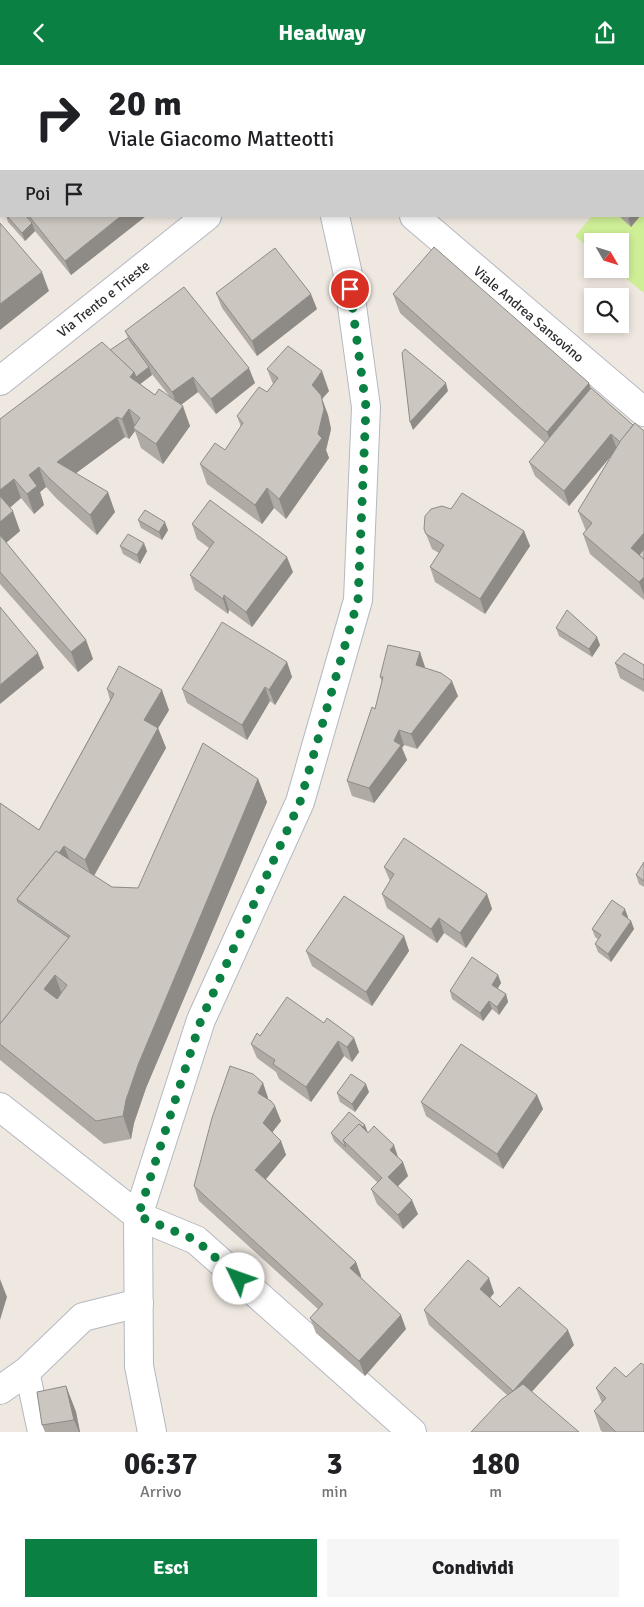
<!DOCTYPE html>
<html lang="it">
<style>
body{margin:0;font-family:Signika,sans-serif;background:#f6f6f6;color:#202124;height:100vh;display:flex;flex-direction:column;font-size:19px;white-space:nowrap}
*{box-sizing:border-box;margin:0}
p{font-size:16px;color:#757577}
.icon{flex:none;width:28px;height:28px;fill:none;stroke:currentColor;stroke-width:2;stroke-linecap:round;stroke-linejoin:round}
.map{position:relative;height:1367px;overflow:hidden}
.details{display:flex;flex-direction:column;background:#fff;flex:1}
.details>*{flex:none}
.banner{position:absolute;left:0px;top:0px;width:645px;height:152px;box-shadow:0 2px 8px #0003;background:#fff;color:#202124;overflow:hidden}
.needle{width:32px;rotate:129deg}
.fabs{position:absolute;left:584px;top:168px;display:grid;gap:10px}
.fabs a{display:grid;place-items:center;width:45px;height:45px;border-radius:0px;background:#fff;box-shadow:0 2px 8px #0003;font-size:25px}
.pin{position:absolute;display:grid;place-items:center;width:42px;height:42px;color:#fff;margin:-21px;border:2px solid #fff;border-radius:50%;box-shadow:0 1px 5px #0007}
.me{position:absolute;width:55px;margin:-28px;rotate:312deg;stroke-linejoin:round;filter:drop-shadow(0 0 4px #0008)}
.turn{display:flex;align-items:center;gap:18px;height:105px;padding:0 25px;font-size:22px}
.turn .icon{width:65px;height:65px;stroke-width:2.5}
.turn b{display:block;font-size:35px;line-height:42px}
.then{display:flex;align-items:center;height:48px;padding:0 25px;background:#0003;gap:10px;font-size:19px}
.eta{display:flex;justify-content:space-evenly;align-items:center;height:85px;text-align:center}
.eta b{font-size:30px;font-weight:800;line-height:35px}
.button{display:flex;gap:10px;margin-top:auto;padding:10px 25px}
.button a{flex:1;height:58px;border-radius:0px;background:#0b8043;color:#fff;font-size:20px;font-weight:800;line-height:58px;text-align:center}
.button a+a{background:#f6f6f6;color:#202124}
header{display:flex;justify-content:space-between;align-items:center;height:65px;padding:0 25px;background:#0b8043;color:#fff;font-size:22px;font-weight:800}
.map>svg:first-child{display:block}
</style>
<header><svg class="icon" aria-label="back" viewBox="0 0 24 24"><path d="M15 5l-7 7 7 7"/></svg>Headway<svg class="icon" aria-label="share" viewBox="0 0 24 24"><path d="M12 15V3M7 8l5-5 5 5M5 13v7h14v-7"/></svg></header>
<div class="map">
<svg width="644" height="1367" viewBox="0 0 644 1367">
<rect width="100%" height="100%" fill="#efe8e1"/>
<path fill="#cfef97" d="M644,123V228L614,204H620V176H592V186L575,171L592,151H644Z"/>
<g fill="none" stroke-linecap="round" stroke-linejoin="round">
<g stroke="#b4b8c1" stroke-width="26">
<path id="lane" d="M27,1306L40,1367"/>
</g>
<g stroke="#b4b8c1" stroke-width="30">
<g id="street">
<path d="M414,1L415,0"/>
<path id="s1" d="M414,151L644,347"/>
<path d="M138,1151L196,1175L412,1367"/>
<path d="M0,1325L27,1306L83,1252L139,1238"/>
</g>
</g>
<g stroke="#b4b8c1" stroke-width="30">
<g id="secondary">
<path d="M206,0L208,1"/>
<path id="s2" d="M0,316L207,151"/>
<path d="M0,1042L138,1151"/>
<path d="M152,1367L139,1301L138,1151L201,955L300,737L358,535L366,342L347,205L335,151"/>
</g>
</g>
<use href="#lane" stroke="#fff" stroke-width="24"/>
<use href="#street" stroke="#fff" stroke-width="28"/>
<use href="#secondary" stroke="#fff" stroke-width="28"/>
</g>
<g fill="#afaaa4" fill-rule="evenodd">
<path d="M65,0H177L179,1H67Z"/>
<path d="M1,8V101L0,10Z"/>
<path d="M6,151H146L71,210L35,166L25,176L8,157Z"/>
<path d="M620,151H640L631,162L621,153Z"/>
<path d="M216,228L317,244L257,291L222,243Z"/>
<path d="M393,229L591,323L633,360L644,366V535L590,489L583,469L586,466L578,446L611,391L569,441L535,411L529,397L545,378L400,248Z"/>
<path d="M125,266L255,318L216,349L198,327L181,340L190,361L163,399L141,383L135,366L129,374L125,372L76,408L115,447L97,470L57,434L46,422L40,427L44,440L34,449L21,433L10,443L20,466L6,478L86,575L93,594L78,607L0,519V354L110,285L128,273ZM151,308L171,333L155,330L140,319L152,310Z"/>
<path d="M267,304L329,326L322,334L328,350L331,364L326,385L329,393L286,454L274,443L262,459L207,419L200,399L225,385L241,362L237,351L267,327L273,319Z"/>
<path d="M138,455L168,465L162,475L141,463Z"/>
<path d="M192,459L293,507L252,562L229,545L228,549L195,525L190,510L209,483L197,474Z"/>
<path d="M424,464L524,466L530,481L485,549L435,517L430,502L439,488L432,484Z"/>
<path d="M120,481L147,486L140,499L123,489Z"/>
<path d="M556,563L600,580L592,592L559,571Z"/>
<path d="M420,587L425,603L458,631L417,684L404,680L402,683L407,695L374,738L352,731L347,716L375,644L382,617L380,612Z"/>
<path d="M287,597L292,612L275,640L270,636L247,675L187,638L182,624Z"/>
<path d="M615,598L644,600V627L620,613Z"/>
<path d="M107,624L169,645L158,663L166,683L94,811L112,822L138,823L258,714L267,737L146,1023L134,1058L131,1074L104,1079L0,995V738L39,765L110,635Z"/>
<path d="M644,797V822L639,819L636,810Z"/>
<path d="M384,802L487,829L492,844L466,883L444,868L437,878L387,843L382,829L390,816Z"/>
<path d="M628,852L627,853L631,856L634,864L611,897L598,887L595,879L598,874L595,872L592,864Z"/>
<path d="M404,871L409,886L372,941L312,901L306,886Z"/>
<path d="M498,910L501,918L497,924L506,929L508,937L499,950L492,944L483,956L452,934L450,926Z"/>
<path d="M324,958L354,973L359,987L352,997L344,991L311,1037L279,1014L276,1007L257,993L251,979L260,971Z"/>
<path d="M263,1018L268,1033V1034L281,1056L272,1067L281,1076L286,1090L266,1114L356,1197L361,1211V1212L406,1264L365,1311L316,1268L310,1253L318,1244L199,1136L194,1121Z"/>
<path d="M369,1027L355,1047L340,1037L337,1028Z"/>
<path d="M537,1030L543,1044L503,1104L426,1051L421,1037Z"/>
<path d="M368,1067L399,1093L408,1111L398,1121L418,1149L403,1164L377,1139L371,1124L378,1118L334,1076L331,1068Z"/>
<path d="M494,1228L490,1233L500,1242L574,1280L532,1326L507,1330L429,1260L424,1245Z"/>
<path d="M626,1312L644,1367H603L601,1366L594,1346L602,1338L596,1323Z"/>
<path d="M66,1321L76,1347L80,1367H45L42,1360Z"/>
</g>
<g fill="#8e8b86">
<path d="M603,0H629L628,1H602Z"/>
<path d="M1,62V100L0,103V65Z"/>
<path d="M1,133V143L0,145V134Z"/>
<path d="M121,151H146L71,210L65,196Z"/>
<path d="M631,151H640L631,162L628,154Z"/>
<path d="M32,158L35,166L25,176L22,168Z"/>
<path d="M42,207L49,226L0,265V239Z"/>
<path d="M311,229L317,244L257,291L252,276Z"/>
<path d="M149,302L152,310L139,320L130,312L134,307Z"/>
<path d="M249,303L255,318L216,349L211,334Z"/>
<path d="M322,306L329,326L322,334L328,350L331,364L326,385L329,393L286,454L279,434L318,369L312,320Z"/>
<path d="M193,312L198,327L178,342L172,327Z"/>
<path d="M446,318L448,326L413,365L410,357Z"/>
<path d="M589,318L596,338L554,387L547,367Z"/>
<path d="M183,341L190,361L163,399L156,379Z"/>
<path d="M129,344L136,364L133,363L135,366L129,374L122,354Z"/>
<path d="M117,352L125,372L64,417L57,397Z"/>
<path d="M611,369L617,384L569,441L564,426Z"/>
<path d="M39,402L46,422L40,427L44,440L34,449L27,429L29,410Z"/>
<path d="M14,414L21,433L4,447L0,436V425Z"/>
<path d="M267,423L274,443L262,459L255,440Z"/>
<path d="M108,427L115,447L97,470L90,450Z"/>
<path d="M13,446L20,466L1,482L0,480V457Z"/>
<path d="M165,457L168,465L162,475L159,467Z"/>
<path d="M524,466L530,481L485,549L480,534Z"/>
<path d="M644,468V496L631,483Z"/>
<path d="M144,478L147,486L140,499L137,490Z"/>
<path d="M287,492L293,507L252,562L246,547Z"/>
<path d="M644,512V530L639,517Z"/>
<path d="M224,530L229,545L228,549L223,534Z"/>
<path d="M597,572L600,580L592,592L589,584Z"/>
<path d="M86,575L93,594L78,607L71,587Z"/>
<path d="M420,587L425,602L421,615L416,600Z"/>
<path d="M38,588L44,603L0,639V620Z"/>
<path d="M287,597L292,612L275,640L269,625Z"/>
<path d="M452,616L458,631L417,684L411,669Z"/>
<path d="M265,622L270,636L247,675L242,660Z"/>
<path d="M162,625L169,645L151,675L144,655Z"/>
<path d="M158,663L166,683L92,814L85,795Z"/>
<path d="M399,665L404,680L402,683L407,695L374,738L369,723L394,676Z"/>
<path d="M258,714L267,737L146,1023L134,1058L131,1074L123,1051L126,1035L138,1000Z"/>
<path d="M64,781L72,801L19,835Z"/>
<path d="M487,829L492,844L466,883L460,868Z"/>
<path d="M625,844L628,852L624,857L622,849Z"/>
<path d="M439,853L444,868L437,878L431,864Z"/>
<path d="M631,856L634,864L611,897L608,889Z"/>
<path d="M404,871L409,886L372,941L366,927Z"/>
<path d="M71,874L55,910L63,932L6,984Z"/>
<path d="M498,910L501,918L495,928L492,920Z"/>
<path d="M506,929L508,937L499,950L497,942Z"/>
<path d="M489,936L492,944L483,956L480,948Z"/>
<path d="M354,973L359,987L352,997L347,982Z"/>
<path d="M338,976L344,991L311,1037L306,1022Z"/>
<path d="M263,1018L268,1033L263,1043L258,1028Z"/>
<path d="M366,1019L369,1027L355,1047L352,1039Z"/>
<path d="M537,1030L543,1044L503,1104L497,1089Z"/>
<path d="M275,1041L281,1056L268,1073L263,1058Z"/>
<path d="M365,1060L368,1068L348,1079Z"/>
<path d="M281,1076L286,1090L261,1120L255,1105Z"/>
<path d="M394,1080L399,1095L390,1085Z"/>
<path d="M403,1097L408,1111L393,1126L388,1112Z"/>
<path d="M412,1135L418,1149L403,1164L398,1150Z"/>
<path d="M356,1197L361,1211L356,1218L350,1203Z"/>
<path d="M489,1213L494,1228L485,1239L480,1224Z"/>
<path d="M0,1214L7,1232L0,1255Z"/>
<path d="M401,1250L406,1264L365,1311L359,1296Z"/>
<path d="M568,1265L574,1280L519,1341L513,1326Z"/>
<path d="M66,1321L76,1347L80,1367H79L74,1355Z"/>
</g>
<g fill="#cbc6bf" stroke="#8e8b86" fill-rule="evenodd">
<path d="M81,0H177L179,1H83Z"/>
<path d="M568,0H603L602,1H569Z"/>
<path d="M615,0H634L633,1H613Z"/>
<path d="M1,8V24L0,25V10Z"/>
<path d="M1,24V36L0,34V25Z"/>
<path d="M0,44L1,45V62L0,65Z"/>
<path d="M1,101V133L0,134V102Z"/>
<path d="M7,151H26L32,158L22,168Z"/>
<path d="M29,151H121L65,196Z"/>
<path d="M0,158L42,207L0,239Z"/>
<path d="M434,182L589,318L547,367L393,229Z"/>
<path d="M275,183L311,229L252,276L216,228Z"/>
<path d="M184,222L249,303L211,334L193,312L172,327L125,266Z"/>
<path d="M128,273L149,302L136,312L134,307L110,285Z"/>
<path d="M102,277L134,307L130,312L155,330L159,324L183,341L156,379L133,363L140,353L129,344L122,354L117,352L57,397L108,427L90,450L50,414L39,402L29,410L37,421L27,429L14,414L0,425V354Z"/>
<path d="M288,281L322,306L312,320L321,330L324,344L318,369L322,373L279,434L267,423L255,440L200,399L215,378L225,385L243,358L237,351L259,322L267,327L278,313L267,304Z"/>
<path d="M405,284L446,318L410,357L402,288Z"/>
<path d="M591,323L633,360L620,377L611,369L564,426L529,397Z"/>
<path d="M635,358L644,366V468L631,483L644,494V512L639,517L583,469L592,458L578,446L621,375Z"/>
<path d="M462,428L524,466L480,534L430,502L444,480L426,469L424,464L425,451L431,444L442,441L451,444Z"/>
<path d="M0,431L13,446L0,457Z"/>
<path d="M210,435L287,492L246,547L224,530L223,534L190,510L214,477L192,459Z"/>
<path d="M145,445L165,457L159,467L138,455Z"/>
<path d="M128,469L144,478L137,490L120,481Z"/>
<path d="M0,470L86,575L71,587L0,507Z"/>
<path d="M644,484V494L639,490Z"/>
<path d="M0,542L38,588L0,620Z"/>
<path d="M567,545L597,572L589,584L556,563Z"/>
<path d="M222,557L287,597L269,625L265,622L242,660L182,624Z"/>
<path d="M388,580L420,587L416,600L441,608L452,616L411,669L399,665L394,676L401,680L369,723L347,716L372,642L375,644L383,612H380Z"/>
<path d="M624,588L644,600V615L615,598Z"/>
<path d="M119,601L162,625L144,655L158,663L85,795L64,781L59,788L56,786L17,834L18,837L69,873L0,959V738L39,765L114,629L107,624Z"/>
<path d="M203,678L258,714L138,1000L126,1035L123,1051L96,1056L0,979V959L70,871L17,834L56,786L112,822L138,823ZM55,910L67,920L57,934L44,924Z"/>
<path d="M404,773L487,829L460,868L439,853L431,864L382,829L394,809L384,802Z"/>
<path d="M644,797V816L636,810Z"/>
<path d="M344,831L404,871L366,927L306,886Z"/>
<path d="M612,835L625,844L622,849L631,856L608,889L595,879L601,870L592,864Z"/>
<path d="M472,892L498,910L492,920L506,929L497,942L489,936L480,948L450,926Z"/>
<path d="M287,932L324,958L327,953L354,973L347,982L338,976L306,1022L273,999L275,995L251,979L257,968L260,971Z"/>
<path d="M461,979L537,1030L497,1089L421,1037Z"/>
<path d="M230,1001L253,1009L263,1018L258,1028L271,1036L275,1041L263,1058L281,1076L255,1105L356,1197L350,1203L401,1250L359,1296L310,1253L323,1239L194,1121L212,1053Z"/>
<path d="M351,1009L366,1019L352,1039L337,1028Z"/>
<path d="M349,1047L365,1060L363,1062L359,1059L343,1075L346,1082L331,1068Z"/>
<path d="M359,1059L368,1068L374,1061L394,1080L390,1085L403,1097L388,1112L412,1135L398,1150L371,1124L382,1113L343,1075Z"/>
<path d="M468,1195L489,1213L480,1224L500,1242L519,1222L568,1265L513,1326L424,1245Z"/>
<path d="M641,1298L644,1300V1367H615V1366L594,1346L606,1333L596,1323L615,1302L626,1312Z"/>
<path d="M523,1319L579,1367H471L502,1334Z"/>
<path d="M66,1321L74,1355L42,1360L37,1327Z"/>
</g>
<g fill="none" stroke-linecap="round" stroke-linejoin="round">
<path stroke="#0b8043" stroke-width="9" stroke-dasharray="0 16.2" d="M239,1214L196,1175L138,1151L201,955L300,737L358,535L366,342L350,224"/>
</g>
<g text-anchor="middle" stroke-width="4" stroke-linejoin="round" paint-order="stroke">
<g font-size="14" fill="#2e2e2e" stroke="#fff">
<text dy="5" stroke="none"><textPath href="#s2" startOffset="132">Via Trento e Trieste</textPath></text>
<text dy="5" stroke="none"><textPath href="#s1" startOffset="151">Viale Andrea Sansovino</textPath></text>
</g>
</g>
</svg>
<div class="fabs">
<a><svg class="needle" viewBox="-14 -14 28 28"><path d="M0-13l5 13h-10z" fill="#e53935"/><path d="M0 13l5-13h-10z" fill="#757577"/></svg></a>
<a><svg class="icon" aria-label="search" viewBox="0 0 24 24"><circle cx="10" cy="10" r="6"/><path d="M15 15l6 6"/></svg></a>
</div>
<div class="pin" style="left:350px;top:224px;background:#d93025"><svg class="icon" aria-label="arrive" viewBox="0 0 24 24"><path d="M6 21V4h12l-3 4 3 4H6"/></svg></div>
<svg class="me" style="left:239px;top:1214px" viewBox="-20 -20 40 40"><circle r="19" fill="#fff"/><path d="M0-13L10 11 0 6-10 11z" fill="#0b8043"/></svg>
<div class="banner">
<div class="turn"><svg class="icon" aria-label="right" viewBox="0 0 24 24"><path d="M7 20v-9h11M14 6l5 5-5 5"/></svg><div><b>20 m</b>Viale Giacomo Matteotti</div></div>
<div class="then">Poi<svg class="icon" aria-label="arrive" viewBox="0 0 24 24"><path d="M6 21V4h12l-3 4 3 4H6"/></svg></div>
</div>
</div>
<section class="details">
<div class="eta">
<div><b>06:37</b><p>Arrivo</p></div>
<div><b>3</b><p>min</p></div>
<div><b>180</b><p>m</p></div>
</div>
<div class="button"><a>Esci</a><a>Condividi</a></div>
</section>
